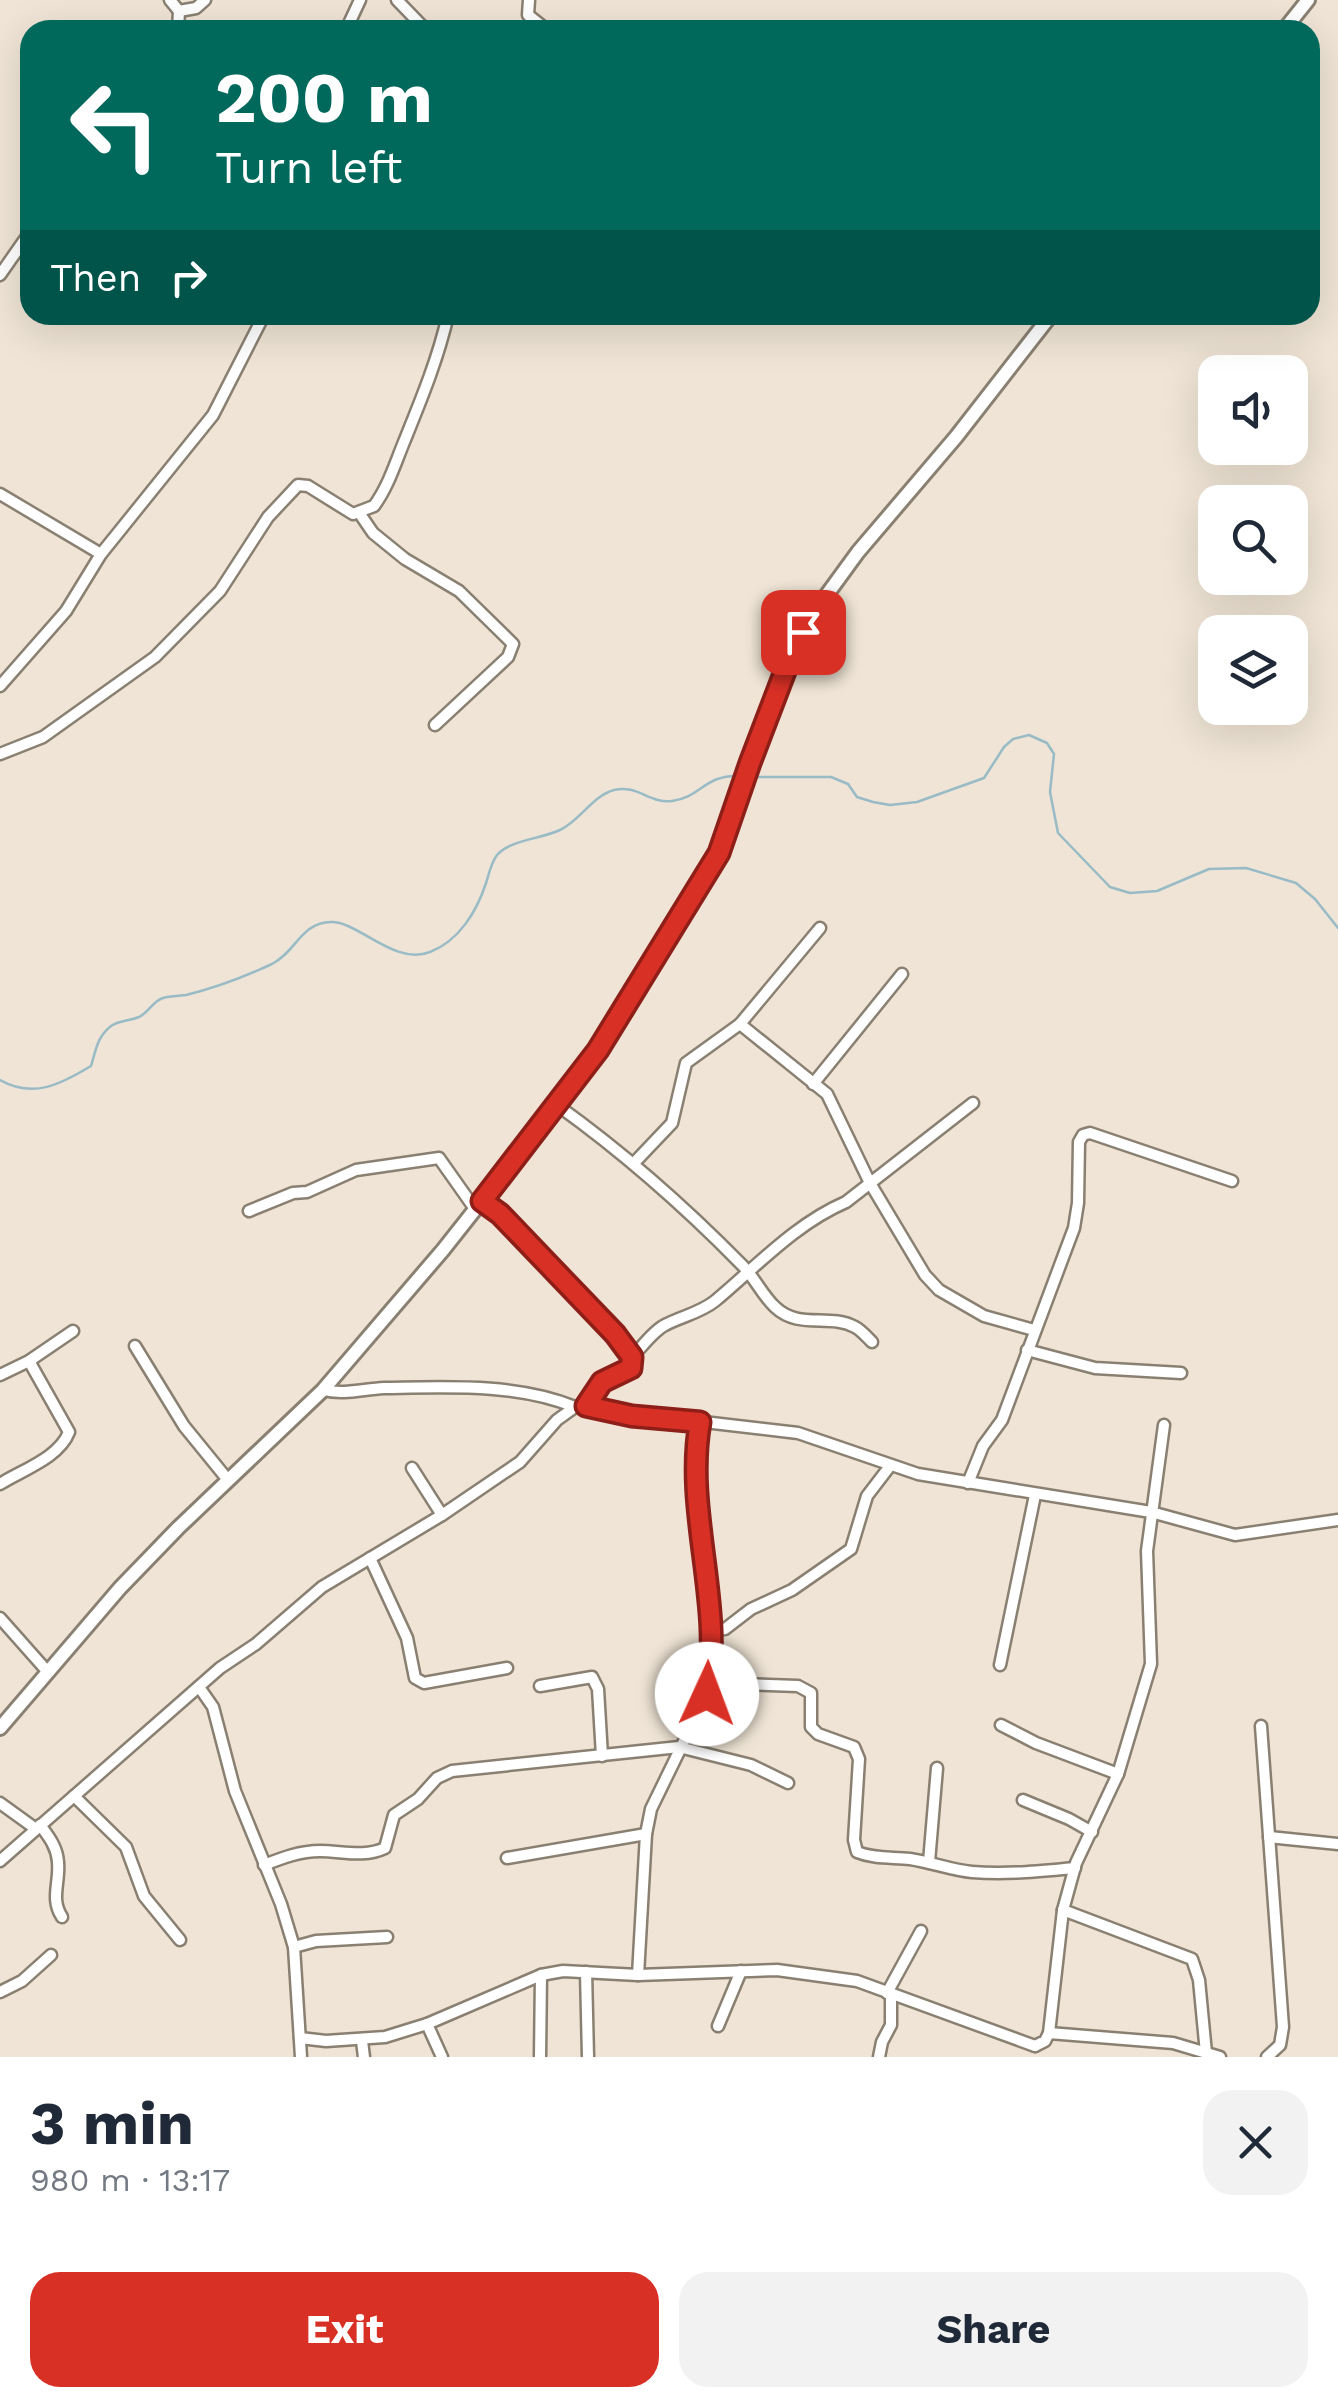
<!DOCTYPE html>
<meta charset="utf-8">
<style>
body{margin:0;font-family:"Work Sans",sans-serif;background:#f2f2f3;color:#1f2937;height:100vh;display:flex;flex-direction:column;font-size:38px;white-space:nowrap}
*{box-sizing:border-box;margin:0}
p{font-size:32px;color:#747a83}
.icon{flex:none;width:55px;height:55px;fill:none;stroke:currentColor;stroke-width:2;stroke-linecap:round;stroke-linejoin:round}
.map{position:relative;height:2057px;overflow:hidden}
.panel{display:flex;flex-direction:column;background:#fff;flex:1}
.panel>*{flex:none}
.hud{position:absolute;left:20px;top:20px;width:1300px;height:305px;border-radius:30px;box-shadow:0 10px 40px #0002;background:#00695c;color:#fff;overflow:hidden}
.controls{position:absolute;left:1198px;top:355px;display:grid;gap:20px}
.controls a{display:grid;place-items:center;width:110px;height:110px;border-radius:20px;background:#fff;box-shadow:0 10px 40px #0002;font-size:50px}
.pin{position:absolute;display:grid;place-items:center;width:85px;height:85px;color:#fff;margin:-42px;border-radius:20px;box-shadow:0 5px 15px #0006}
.me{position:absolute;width:110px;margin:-55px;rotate:2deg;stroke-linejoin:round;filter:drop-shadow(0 0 8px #0008)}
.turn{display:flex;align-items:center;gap:35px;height:210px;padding:0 30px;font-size:45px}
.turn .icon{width:130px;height:130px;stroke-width:2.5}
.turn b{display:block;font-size:70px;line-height:85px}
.then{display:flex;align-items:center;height:95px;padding:0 30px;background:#0003;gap:20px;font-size:38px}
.round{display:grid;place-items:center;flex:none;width:105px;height:105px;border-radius:30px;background:#f2f2f3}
.headline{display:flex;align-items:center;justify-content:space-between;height:170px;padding:0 30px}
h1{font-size:60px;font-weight:700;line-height:75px}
.button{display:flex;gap:20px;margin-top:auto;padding:20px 30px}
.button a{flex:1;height:115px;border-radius:30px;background:#d93025;color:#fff;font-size:40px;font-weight:700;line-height:115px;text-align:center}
.button a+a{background:#f2f2f3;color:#1f2937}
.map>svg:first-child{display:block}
</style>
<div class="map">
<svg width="1338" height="2057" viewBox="0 0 1338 2057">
<rect width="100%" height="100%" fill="#efe4d5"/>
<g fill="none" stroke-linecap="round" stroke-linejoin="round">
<g stroke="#98bbc6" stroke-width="2.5">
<path d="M753,777H831L848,784L857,797L873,802L890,805L917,802L984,778L1004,747L1013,739L1029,735L1047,743L1054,754L1050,792L1058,833L1110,887L1130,893L1157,891L1209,869L1246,868L1296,883L1315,899L1338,928"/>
<path d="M0,1080C34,1099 61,1084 91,1066C96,1050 97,1037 111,1026C120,1020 130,1021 139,1017C149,1012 153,1001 163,998C170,996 178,996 186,995C215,988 244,977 272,964C297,951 300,923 331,922C358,921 394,966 430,952C459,941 477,911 486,883C489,874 491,863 497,855C510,840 541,839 560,830C580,821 592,796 614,790C637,784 650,804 672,801C702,797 704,774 741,776"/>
</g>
<g stroke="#8a8072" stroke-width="15">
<g id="minor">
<path d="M170,0L179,11L196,8L205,0"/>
<path d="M397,0L426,30"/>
<path d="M529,0L528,15L547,30"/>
<path d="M178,30L179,11"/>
<path d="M346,30L360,0"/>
<path d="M0,275L30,232"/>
<path d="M0,494L101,554"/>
<path d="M360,514L373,533L405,559L459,591L513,644L508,657L435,725"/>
<path d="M0,686L66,611L101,554L213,415L264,315"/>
<path d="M0,754L43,737L155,657L220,591L268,517L298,485L308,486L353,514L374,506C388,487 395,464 404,442C421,400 438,359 448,315"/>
<path d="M740,1024L827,1094L870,1183L925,1275L939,1290L984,1316L1034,1330"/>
<path d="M813,1084L902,974"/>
<path d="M557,1105C624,1153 684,1206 742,1265C755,1278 762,1295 775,1307C799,1330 829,1313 855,1327C861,1330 867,1337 872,1342"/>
<path d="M634,1163L672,1123L686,1063L740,1024L820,928"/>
<path d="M481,1201L500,1214L615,1334L632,1357L631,1368L602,1383L585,1407"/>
<path d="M249,1211L293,1193L307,1192L356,1170L439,1158L475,1209"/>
<path d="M135,1346L184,1426L228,1480"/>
<path d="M1027,1350L1095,1368L1181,1373"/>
<path d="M632,1357C642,1347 653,1331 665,1325C682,1316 700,1313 715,1301C757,1266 795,1224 846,1202L973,1103"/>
<path d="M0,1375L29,1361L73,1331"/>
<path d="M323,1390C344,1395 363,1389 384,1388C447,1387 517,1383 575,1407"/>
<path d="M412,1468L442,1515"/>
<path d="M968,1483L983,1446L1002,1420L1074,1228L1078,1203L1079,1142L1083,1135L1090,1133L1232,1181"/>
<path d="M0,1484C22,1470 59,1458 69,1432L29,1361"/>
<path d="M370,1558L407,1638L415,1678L424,1683L507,1668"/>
<path d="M0,1618L47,1671"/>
<path d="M709,1632L725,1629L751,1609L792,1590L851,1549L867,1496L890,1466"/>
<path d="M1000,1665L1035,1495"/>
<path d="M709,1683L798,1686L811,1693V1727L818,1734L854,1747L859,1759L854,1840L857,1852C874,1859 892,1857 910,1859C931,1862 951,1870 972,1872C1007,1875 1041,1871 1075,1868"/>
<path d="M540,1686L592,1677L598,1689L602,1756"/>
<path d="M199,1687L213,1707L235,1791L281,1904L294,1947L301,2057"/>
<path d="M1001,1725L1036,1743L1118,1774"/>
<path d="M1261,1726L1283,2027L1280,2045L1267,2057"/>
<path d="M74,1796L126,1847L144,1896L180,1940"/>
<path d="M1023,1800L1069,1819L1092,1832"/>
<path d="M0,1803L36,1829"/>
<path d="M40,1825C49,1837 57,1847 58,1862C60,1883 50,1899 62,1917"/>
<path d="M1269,1837L1338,1844"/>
<path d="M507,1858L646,1834"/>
<path d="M0,1861L220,1668L256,1644L322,1587L442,1515L520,1462L557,1420L575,1407L798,1433L918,1474L1151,1512L1235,1535L1338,1520"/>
<path d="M929,1862L937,1768"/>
<path d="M264,1865C282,1858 300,1851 320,1851C342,1851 364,1858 385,1848L394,1815L418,1799L437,1778L452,1771L679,1747L751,1765L788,1783"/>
<path d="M1063,1910L1192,1959L1199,1980L1206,2053"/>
<path d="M294,1947L316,1941L387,1937"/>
<path d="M586,1972L588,2057"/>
<path d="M638,1975L646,1834L651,1809L707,1694L709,1683L708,1590L694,1467L700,1422"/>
<path d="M0,1992L22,1981L51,1955"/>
<path d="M887,1993L921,1931"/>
<path d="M427,2024L442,2057"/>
<path d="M718,2026L741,1971"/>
<path d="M1049,2033L1173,2043L1220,2057"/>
<path d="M300,2038L326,2041L385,2037L427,2024L541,1975L563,1971L638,1975L777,1970L857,1981L1035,2046"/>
<path d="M362,2041L364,2057"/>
<path d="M1035,2046L1045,2041L1049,2033L1063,1910L1076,1863L1118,1774L1151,1664L1147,1551L1164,1425"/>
<path d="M540,2057L541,1975"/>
<path d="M879,2057L882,2042L891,2025V1994"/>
</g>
</g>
<g stroke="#8a8072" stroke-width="18">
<g id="major">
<path d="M1284,30L1308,0"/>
<path d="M0,1728L120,1588L178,1528L323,1390L443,1250L567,1093L621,1014L719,853L792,653L815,611L858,552L956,437L1051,315"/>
</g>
</g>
<use href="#minor" stroke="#fff" stroke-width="10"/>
<use href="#major" stroke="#fff" stroke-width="12"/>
</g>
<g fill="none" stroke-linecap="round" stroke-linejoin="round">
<g stroke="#8d1f18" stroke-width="25">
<path id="route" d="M707,1694C724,1603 684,1512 700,1422L632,1416L586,1406L602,1382L631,1368L632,1357L615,1334L500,1214L482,1201L598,1050L719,853L750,763L792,653L803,632"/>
</g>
<use href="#route" stroke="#d93025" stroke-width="18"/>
</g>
</svg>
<div class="controls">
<a><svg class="icon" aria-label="sound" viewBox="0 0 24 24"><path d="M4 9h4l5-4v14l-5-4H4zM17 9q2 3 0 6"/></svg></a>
<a><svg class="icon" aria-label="search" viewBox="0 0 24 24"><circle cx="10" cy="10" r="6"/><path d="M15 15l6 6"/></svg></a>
<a><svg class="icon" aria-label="layers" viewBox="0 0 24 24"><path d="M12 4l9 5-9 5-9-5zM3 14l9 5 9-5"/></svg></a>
</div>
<div class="pin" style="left:803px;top:632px;background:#d93025"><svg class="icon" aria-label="arrive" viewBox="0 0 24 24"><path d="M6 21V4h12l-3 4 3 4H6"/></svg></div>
<svg class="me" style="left:707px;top:1694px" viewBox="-20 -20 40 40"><circle r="19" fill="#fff"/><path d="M0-13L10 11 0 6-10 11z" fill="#d93025"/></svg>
<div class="hud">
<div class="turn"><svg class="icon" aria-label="left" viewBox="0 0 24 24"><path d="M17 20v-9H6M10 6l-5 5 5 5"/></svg><div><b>200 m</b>Turn left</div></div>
<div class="then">Then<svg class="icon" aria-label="right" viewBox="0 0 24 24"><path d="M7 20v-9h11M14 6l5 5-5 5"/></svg></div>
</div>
</div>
<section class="panel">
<div class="headline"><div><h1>3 min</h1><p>980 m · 13:17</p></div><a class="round"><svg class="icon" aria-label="close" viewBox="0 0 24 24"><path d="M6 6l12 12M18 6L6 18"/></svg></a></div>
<div class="button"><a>Exit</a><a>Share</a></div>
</section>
